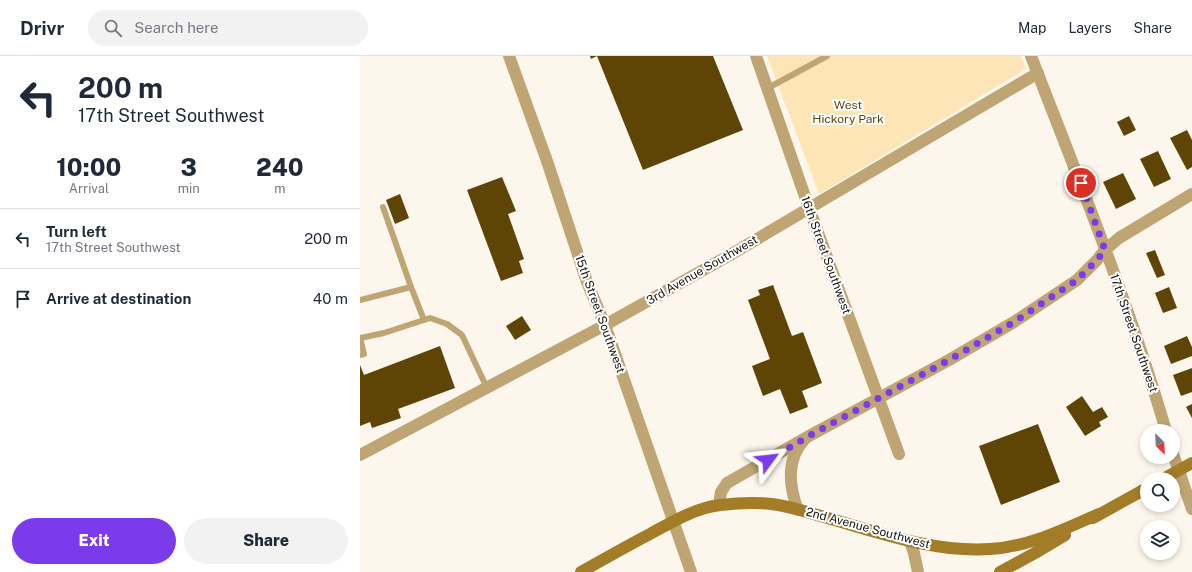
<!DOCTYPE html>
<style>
body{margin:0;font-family:"Public Sans",sans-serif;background:#f2f2f3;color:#1f2937;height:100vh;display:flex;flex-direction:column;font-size:15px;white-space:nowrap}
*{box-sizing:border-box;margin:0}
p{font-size:13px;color:#747a83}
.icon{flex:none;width:22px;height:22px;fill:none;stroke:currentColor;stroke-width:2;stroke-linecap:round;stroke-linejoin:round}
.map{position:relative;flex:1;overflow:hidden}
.details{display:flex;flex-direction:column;background:#fff;width:360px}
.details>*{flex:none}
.hud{background:#fff;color:#1f2937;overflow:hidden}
.needle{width:26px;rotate:156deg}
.controls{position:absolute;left:780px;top:368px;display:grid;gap:8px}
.controls a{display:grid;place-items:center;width:40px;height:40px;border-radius:50%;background:#fff;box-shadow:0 2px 6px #0003;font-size:20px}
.pin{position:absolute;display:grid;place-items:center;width:34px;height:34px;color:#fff;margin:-17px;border:2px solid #fff;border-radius:50%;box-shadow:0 1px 4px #0007}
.me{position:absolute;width:44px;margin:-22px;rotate:60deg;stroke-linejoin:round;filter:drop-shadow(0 0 3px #0008)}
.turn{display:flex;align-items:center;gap:14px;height:84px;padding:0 12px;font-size:18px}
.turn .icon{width:52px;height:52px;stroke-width:2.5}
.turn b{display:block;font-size:28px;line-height:34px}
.eta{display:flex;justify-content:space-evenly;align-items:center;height:68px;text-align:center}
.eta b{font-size:24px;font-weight:800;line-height:28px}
.button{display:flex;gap:8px;margin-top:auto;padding:8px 12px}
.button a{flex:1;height:46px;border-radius:24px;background:#7c3aed;color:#fff;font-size:16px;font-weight:800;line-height:46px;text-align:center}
.button a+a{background:#f2f2f3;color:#1f2937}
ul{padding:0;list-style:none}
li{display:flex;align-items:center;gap:12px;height:60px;padding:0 12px;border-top:1px solid #e0e1e3}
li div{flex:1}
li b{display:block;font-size:15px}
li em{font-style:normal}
header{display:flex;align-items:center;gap:24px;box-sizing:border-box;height:56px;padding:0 20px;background:#fff;border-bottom:1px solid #e0e1e3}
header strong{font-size:19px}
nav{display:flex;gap:22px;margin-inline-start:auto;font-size:14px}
.search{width:280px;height:36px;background:#f2f2f3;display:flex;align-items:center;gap:10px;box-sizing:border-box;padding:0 14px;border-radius:22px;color:#747a83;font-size:15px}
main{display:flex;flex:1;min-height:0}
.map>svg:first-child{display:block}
</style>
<header>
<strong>Drivr</strong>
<div class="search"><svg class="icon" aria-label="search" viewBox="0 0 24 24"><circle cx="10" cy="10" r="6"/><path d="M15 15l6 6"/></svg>Search here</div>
<nav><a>Map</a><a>Layers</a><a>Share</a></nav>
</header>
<main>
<section class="details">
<div class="hud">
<div class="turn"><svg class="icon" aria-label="left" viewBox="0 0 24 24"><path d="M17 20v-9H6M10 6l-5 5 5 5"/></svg><div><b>200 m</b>17th Street Southwest</div></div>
</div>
<div class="eta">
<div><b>10:00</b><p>Arrival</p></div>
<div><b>3</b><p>min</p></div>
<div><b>240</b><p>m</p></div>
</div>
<ul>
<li><svg class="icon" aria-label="left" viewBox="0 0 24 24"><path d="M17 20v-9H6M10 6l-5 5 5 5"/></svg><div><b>Turn left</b><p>17th Street Southwest</p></div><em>200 m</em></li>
<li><svg class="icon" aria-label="arrive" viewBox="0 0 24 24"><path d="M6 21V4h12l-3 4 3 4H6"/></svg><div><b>Arrive at destination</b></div><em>40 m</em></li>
</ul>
<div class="button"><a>Exit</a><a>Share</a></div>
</section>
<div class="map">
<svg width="832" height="516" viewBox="0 0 832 516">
<rect width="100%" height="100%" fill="#fcf6ec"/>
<path fill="#fee5b7" d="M407,0H661L666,13L459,138Z"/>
<g fill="#5f4505">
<path d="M230,0H353L383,74L283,114L237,0L231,3Z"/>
<path d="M769,60L776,74L764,80L757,66Z"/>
<path d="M827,74L832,84V111L827,114L810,82Z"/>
<path d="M798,95L811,123L794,131L780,103Z"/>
<path d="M763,117L776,143L756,153L743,126Z"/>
<path d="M142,121L156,155L148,158L164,203L159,205L163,217L141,225L107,134Z"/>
<path d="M40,138L49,162L35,168L26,144Z"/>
<path d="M795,194L805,219L797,222L786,197Z"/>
<path d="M413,229L432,280L443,276L462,327L442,335L448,351L430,358L420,333L403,340L392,310L410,303L388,244L400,239L398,234Z"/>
<path d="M809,231L817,252L803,257L795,237Z"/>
<path d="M162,260L171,274L155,284L146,270Z"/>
<path d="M827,280L832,291V300L811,308L804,290Z"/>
<path d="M80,290L95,332L38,353L41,362L12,372L10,366L0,370V309L4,319Z"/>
<path d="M832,312V336L821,340L813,319Z"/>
<path d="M722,340L733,356L742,351L748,361L739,366L741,370L725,380L706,351Z"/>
<path d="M832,348V362L826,351Z"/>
<path d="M678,368L700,426L641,449L619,390Z"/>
</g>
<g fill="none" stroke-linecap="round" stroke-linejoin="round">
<g stroke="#bfa573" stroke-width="6">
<path d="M408,32L467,0"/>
<path d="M23,151L51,231"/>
<path d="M0,244L51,231L64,264"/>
<path d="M0,282L24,277L70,262L87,268L102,279L127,332"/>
<path d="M0,299L4,298L0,282"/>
</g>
<g stroke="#bfa573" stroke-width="12">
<path d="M149,0L187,105L227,226L245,269L331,516"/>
<path d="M396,0L449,152L539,398"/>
<path d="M0,399L245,269L370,199L678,17"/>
<path d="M359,449L361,436L367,427L449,380L589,304L654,266L717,224L737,204L745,194L759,182L832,138"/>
<path d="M438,454C429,431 426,403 444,384"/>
<path d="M550,485L554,497L558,516"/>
</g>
<g stroke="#bfa573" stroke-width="12">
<path d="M671,0C719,124 769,247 806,375"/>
<path d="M813,398L832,453"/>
</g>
<g stroke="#a27c27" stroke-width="12">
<path d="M803,423L832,407"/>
<path d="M733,462L787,432"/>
<path d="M221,516C244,503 267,490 290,478C312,466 335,452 360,449C377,447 394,446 411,448C429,450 447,456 464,461C518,476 574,497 630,493C669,491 704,473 739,458"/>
<path d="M640,516L675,497L705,479"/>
</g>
</g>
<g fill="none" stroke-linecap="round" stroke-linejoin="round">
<path stroke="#7c3aed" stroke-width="7" stroke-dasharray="0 12.6" d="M408,404L449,380L589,304L654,266L717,224L737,204L745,194L721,127"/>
</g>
<g text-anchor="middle" stroke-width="4" stroke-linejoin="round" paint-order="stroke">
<g font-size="12" fill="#5f460b" stroke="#fff">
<text x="488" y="53">West<tspan x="488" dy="14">Hickory Park</tspan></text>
</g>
<g font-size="12" fill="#171511" stroke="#fff">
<text transform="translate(466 199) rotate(70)" y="4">16th Street Southwest</text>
<text transform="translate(342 214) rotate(-30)" y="4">3rd Avenue Southwest</text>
<text transform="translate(240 258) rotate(70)" y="4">15th Street Southwest</text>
<text transform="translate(774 277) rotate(71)" y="4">17th Street Southwest</text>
<text transform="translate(508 472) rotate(15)" y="4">2nd Avenue Southwest</text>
</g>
</g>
</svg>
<div class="controls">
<a><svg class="needle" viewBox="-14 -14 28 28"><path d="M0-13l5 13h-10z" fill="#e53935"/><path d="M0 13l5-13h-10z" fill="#747a83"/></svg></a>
<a><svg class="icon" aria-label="search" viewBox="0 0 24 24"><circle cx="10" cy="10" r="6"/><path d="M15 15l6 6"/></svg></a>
<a><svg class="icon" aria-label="layers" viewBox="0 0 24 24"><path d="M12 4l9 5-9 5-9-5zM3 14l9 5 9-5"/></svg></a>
</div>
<div class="pin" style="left:721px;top:127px;background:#d93025"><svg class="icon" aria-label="arrive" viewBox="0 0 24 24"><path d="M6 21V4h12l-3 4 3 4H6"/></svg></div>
<svg class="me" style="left:408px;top:404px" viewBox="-20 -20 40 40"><path d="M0-17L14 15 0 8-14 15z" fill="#7c3aed" stroke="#fff" stroke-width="4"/></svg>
</div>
</main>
